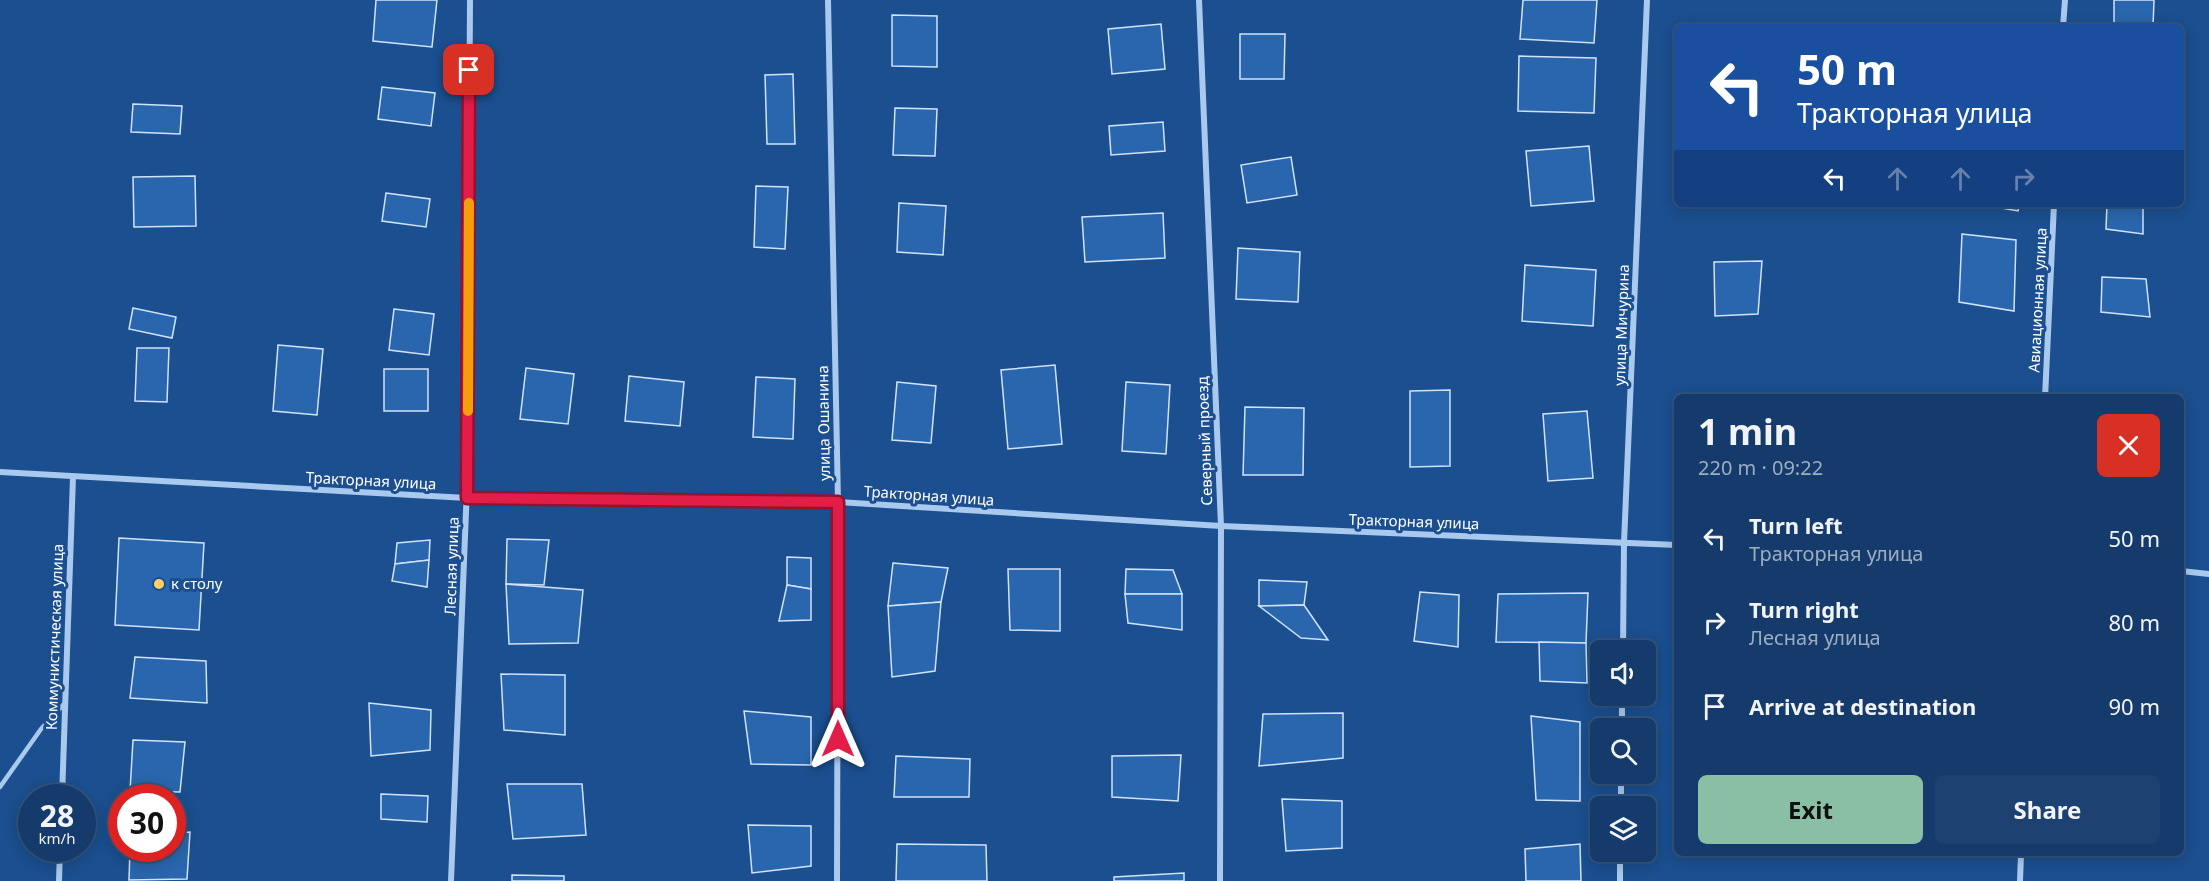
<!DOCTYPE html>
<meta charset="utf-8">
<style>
body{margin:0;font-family:"Noto Sans",sans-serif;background:#1d4271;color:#f1f3f6;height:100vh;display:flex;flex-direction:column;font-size:22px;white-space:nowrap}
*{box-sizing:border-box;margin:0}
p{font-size:20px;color:#9dadc1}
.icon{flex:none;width:33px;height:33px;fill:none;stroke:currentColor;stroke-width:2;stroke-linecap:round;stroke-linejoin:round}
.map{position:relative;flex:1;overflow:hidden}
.details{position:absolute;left:1674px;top:394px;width:510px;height:462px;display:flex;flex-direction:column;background:#143b6b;border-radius:9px;box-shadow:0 3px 15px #0003,0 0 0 2px #33557e}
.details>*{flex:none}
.hud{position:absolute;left:1674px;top:24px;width:510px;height:183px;border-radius:9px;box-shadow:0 3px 15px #0003,0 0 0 2px #33557e;background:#1a4fa0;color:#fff;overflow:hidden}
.controls{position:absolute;left:1590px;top:640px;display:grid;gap:12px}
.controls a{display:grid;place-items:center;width:66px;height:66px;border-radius:9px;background:#143b6b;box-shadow:0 3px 15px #0003,0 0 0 2px #33557e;font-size:30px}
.speed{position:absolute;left:18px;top:784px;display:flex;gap:12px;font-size:30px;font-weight:700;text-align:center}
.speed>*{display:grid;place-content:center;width:78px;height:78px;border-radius:50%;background:#143b6b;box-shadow:0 3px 15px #0003,0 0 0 2px #33557e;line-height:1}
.speed small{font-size:15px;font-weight:400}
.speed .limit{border:9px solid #d22;background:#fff;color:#111}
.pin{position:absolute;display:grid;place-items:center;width:51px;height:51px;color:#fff;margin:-26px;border-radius:12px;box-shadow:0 3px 9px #0006}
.me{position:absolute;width:66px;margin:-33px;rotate:0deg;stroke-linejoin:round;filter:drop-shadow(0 0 4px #0008)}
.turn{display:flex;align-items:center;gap:21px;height:126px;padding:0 24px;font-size:27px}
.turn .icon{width:78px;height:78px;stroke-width:2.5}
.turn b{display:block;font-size:42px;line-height:51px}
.lanes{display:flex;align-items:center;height:57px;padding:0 24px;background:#0003;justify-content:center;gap:30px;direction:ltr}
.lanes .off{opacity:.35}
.round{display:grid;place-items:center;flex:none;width:63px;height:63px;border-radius:9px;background:#1d4271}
.summary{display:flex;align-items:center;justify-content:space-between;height:102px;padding:0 24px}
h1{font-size:36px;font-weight:700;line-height:45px}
.action{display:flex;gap:12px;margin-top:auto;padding:12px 24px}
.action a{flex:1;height:69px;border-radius:9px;background:#8abfa5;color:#111;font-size:24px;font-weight:700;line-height:69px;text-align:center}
.action a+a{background:#1d4271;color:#f1f3f6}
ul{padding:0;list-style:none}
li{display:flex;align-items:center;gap:18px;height:84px;padding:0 24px}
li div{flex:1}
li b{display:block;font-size:22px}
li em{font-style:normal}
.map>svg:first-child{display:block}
</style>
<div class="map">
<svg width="2209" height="881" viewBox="0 0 2209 881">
<rect width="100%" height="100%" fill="#1b4f8f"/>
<g fill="#2a66ad" stroke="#cfe3fa" stroke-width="1.5">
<path d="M376,0H437L432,47L373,41Z"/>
<path d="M1523,0H1597L1594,43L1520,39Z"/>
<path d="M2114,0H2154L2153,27H2114Z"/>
<path d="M892,15L937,16V67L892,66Z"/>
<path d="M1161,24L1165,69L1112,74L1108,29Z"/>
<path d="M1240,34H1285L1284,79H1240Z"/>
<path d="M1519,56L1596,58L1594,113L1518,111Z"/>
<path d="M793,74L795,144H767L765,75Z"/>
<path d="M382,87L435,93L431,126L378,119Z"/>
<path d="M133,104L182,106L180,134L131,132Z"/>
<path d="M895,108L937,109L935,156L893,155Z"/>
<path d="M1163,122L1165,151L1111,155L1109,126Z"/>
<path d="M1589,146L1594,201L1531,206L1526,151Z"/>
<path d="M1291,157L1297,195L1247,203L1241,165Z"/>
<path d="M195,176L196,226L134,227L133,177Z"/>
<path d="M756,186L788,187L785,249L754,247Z"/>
<path d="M386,193L430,199L426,227L382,221Z"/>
<path d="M899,203L946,206L943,255L897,252Z"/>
<path d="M1978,204H2019L2018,211Z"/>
<path d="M2107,204H2143V234L2106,229Z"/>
<path d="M1163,213L1165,258L1085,262L1082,217Z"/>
<path d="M1962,234L2016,240L2014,311L1959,302Z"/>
<path d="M1238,248L1300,252L1298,302L1236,299Z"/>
<path d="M1762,261L1758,314L1715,316L1714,262Z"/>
<path d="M1525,265L1596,270L1593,326L1522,321Z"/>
<path d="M2102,277L2146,279L2150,317L2101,312Z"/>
<path d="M133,308L176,317L172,338L129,329Z"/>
<path d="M394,309L434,314L429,355L389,350Z"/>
<path d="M278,345L323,349L317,415L273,411Z"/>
<path d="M137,348H169L167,402L135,401Z"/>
<path d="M1055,365L1062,444L1008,449L1001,370Z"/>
<path d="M526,368L574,374L568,424L520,419Z"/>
<rect x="384" y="369" width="44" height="42"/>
<path d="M629,376L684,382L680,426L625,421Z"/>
<path d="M756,377L795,379L793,439L753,437Z"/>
<path d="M897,382L936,386L931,443L892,440Z"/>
<path d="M1126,382L1170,385L1166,454L1122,451Z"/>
<path d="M1450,390V466L1410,467V391Z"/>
<path d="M1245,407L1304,408L1303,475H1243Z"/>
<path d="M1587,411L1593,478L1548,481L1543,414Z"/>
<path d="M119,538L204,543L199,630L115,625Z"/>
<path d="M507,539L549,540L544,585L506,584Z"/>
<path d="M430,540L429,560L395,564L397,543Z"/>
<path d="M787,557L811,558V589L787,585Z"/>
<path d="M429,560L427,587L392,581L395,564Z"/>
<path d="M893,563L948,568L941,602L888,606Z"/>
<path d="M1008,569H1060V631L1010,630Z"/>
<path d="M1126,569L1173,570L1182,594H1125Z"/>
<path d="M1259,580L1307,582L1304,605L1259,606Z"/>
<path d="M506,584L583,590L578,643L509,644Z"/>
<path d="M787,585L811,589V620L779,621Z"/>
<path d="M1420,592L1459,595L1458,647L1414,641Z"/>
<path d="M1588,593L1586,643L1496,642L1498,594Z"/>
<path d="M1125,594H1182V630L1128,623Z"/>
<path d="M941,602L935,671L892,677L888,606Z"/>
<path d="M1304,605L1328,640L1301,638L1259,606Z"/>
<path d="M1539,642L1586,643L1587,683L1540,681Z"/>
<path d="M135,657L206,661L207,703L130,698Z"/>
<path d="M501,674L565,675V735L504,730Z"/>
<path d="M369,703L431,710L430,750L371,756Z"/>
<path d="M744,711L811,717V765L751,764Z"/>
<path d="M1343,713V758L1259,766L1263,714Z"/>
<path d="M1531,716L1580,722V801L1536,800Z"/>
<path d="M133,740L185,742L180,792L130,791Z"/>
<path d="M1181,755L1178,801L1112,797V756Z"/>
<path d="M896,756L970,759L969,797H894Z"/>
<path d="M507,784H582L586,835L513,839Z"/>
<path d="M381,794L428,796L427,822L381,819Z"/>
<path d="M1282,799L1342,801V848L1286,851Z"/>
<path d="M748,825L811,826V866L752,873Z"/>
<path d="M190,832L187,879L129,880L130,849H172V833Z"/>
<path d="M897,844L986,845L987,881H896Z"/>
<path d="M1580,844L1581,881H1526L1525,849Z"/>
<path d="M1184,873V881H1114V877Z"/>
<path d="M512,875L564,876V881H512Z"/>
</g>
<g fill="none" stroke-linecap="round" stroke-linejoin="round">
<path stroke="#a9c9ee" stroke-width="4.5" d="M0,787L41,729L64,704"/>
<g stroke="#a9c9ee" stroke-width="6">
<path d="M828,0L838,502L837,881"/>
<path d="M1199,0L1221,526L1220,881"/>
<path d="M2063,27L2065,0"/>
<path d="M2045,398L2054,204"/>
<path d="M0,472L467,498L838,502L1221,526L1677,545"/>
<path d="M2181,571L2209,574"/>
<path d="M1623,651L1624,543L1647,0"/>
<path d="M1622,729V696"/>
<path d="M62,798L73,477"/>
<path d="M1621,807V774"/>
<path d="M59,881L60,849"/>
<path d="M451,881L467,487L470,0"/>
<path d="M1620,881V852"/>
<path d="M2020,881L2021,854"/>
</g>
</g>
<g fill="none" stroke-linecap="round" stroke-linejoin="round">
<g stroke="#92132f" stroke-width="15">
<path id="route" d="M469,70L467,498L838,502V739"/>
</g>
<use href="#route" stroke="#e11d48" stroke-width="10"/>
<path stroke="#f59e0b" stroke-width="10" d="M468,411L469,203"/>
</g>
<circle fill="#ffd166" stroke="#1b4f8f" stroke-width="2" cx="159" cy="584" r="6"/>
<g text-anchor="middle" stroke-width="6" stroke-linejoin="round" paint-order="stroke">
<g font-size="15" fill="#fff" stroke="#1b4f8f">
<text transform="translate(2038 300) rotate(-87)" y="5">Авиационная улица</text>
<text transform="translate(1622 325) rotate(-88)" y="5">улица Мичурина</text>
<text transform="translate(824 423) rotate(-91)" y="5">улица Ошанина</text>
<text transform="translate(1205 441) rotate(-92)" y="5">Северный проезд</text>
<text transform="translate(371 481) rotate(3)" y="5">Тракторная улица</text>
<text transform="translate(929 496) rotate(4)" y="5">Тракторная улица</text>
<text transform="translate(1414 522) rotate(2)" y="5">Тракторная улица</text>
<text transform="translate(452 566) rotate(-88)" y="5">Лесная улица</text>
<text transform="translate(55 637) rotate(-88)" y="5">Коммунистическая улица</text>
</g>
<g font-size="15" fill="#fff" stroke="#1b4f8f" text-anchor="start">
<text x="171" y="589">к столу</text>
</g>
</g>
</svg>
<div class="controls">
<a><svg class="icon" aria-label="sound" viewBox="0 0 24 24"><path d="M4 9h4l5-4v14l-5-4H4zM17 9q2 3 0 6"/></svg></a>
<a><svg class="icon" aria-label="search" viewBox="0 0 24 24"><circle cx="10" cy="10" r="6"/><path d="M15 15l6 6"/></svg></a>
<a><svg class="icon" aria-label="layers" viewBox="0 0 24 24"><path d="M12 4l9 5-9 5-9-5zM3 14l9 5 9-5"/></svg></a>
</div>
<div class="speed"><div>28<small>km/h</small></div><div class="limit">30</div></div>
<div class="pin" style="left:469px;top:70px;background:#d93025"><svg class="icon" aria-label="arrive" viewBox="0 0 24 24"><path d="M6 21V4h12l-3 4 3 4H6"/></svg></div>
<svg class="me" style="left:838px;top:739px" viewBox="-20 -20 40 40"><path d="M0-17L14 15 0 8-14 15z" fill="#e11d48" stroke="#fff" stroke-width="4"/></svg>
<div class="hud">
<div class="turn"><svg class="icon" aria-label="left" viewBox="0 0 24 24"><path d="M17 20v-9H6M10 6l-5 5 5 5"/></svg><div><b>50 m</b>Тракторная улица</div></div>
<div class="lanes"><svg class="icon" aria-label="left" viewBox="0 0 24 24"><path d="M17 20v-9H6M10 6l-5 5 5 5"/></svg><svg class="icon off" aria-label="ahead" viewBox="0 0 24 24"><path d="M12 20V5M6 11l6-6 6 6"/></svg><svg class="icon off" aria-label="ahead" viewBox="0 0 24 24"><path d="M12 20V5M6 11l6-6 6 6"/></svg><svg class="icon off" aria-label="right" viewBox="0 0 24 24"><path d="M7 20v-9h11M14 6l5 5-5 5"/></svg></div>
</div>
<section class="details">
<div class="summary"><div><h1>1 min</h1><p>220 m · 09:22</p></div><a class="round" style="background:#d93025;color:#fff"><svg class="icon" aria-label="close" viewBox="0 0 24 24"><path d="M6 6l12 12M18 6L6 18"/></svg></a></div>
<ul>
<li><svg class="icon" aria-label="left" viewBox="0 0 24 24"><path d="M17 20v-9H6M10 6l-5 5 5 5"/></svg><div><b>Turn left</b><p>Тракторная улица</p></div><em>50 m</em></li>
<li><svg class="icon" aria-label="right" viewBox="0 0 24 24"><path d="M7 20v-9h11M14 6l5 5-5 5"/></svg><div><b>Turn right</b><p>Лесная улица</p></div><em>80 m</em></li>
<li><svg class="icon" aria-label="arrive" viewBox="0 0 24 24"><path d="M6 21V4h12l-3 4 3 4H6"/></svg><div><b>Arrive at destination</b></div><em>90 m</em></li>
</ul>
<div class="action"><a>Exit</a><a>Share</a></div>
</section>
</div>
